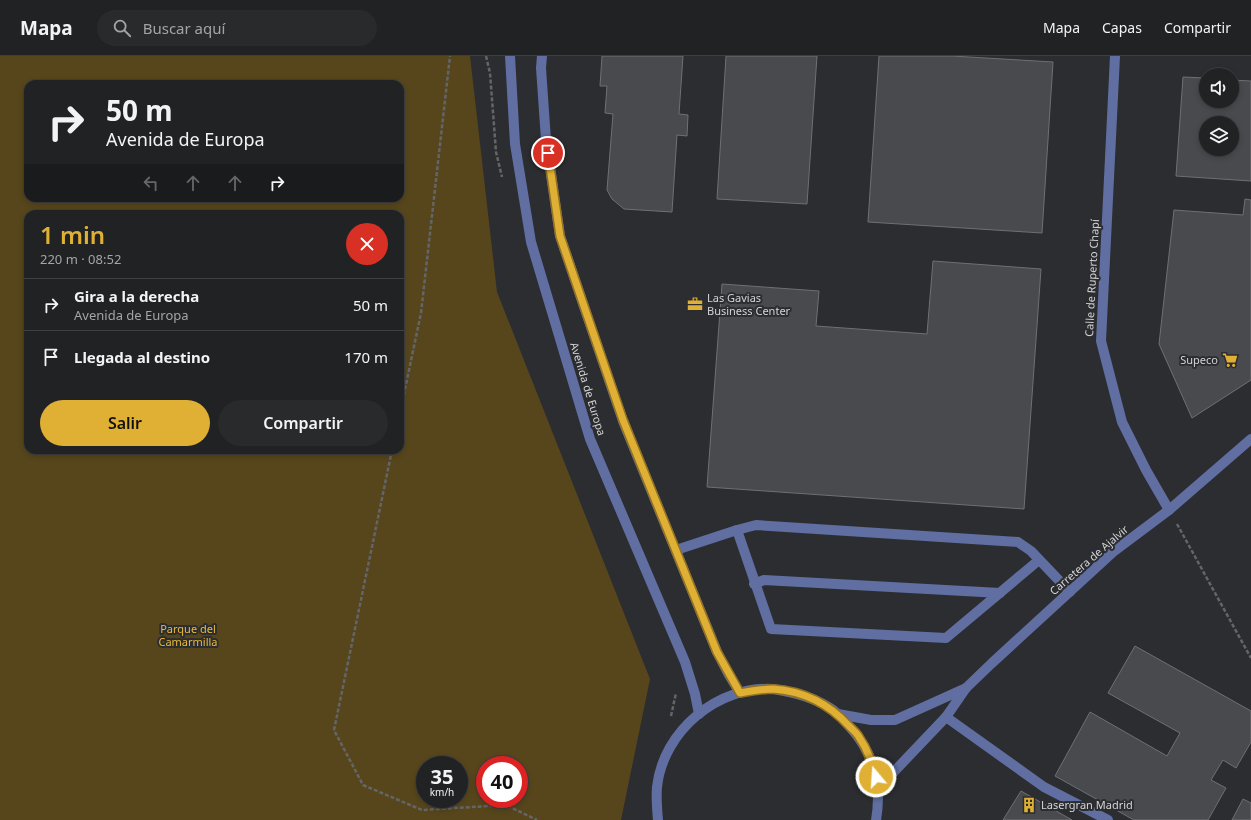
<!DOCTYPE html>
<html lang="es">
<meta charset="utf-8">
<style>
body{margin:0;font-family:"Noto Sans",sans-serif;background:#292a2c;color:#f1f3f6;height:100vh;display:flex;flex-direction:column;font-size:15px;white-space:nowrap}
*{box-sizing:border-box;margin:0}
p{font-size:13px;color:#a2a4a6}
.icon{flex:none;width:22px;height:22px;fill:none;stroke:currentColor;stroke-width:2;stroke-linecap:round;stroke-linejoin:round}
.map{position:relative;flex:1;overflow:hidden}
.panel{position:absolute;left:24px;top:154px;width:380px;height:244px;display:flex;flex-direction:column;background:#212224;border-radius:12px;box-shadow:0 2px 6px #0003,0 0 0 1px #3e3f41}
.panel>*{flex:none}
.top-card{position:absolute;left:24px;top:24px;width:380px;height:122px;border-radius:12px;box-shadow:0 2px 6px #0003,0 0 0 1px #3e3f41;background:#212224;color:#f1f3f6;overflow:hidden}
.fabs{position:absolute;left:1199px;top:12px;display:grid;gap:8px}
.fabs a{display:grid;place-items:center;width:40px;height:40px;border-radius:50%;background:#212224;box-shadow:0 2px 6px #0003,0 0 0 1px #3e3f41;font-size:20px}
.speed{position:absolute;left:416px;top:700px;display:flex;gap:8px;font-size:20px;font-weight:700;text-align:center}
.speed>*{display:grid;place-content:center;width:52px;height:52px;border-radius:50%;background:#212224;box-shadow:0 2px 6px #0003,0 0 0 1px #3e3f41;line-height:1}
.speed small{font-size:10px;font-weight:400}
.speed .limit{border:6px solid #d22;background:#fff;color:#111}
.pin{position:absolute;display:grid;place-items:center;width:34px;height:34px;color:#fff;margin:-17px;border:2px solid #fff;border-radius:50%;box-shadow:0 1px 4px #0007}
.me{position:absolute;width:44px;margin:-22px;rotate:342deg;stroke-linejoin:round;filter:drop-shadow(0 0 3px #0008)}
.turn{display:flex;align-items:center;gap:14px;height:84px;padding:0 16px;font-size:18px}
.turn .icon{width:52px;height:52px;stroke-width:2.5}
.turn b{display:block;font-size:28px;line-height:34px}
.lanes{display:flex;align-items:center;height:38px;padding:0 16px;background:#0003;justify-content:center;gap:20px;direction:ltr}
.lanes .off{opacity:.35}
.round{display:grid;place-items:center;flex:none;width:42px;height:42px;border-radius:21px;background:#292a2c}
.overview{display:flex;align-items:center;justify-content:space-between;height:68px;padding:0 16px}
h1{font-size:24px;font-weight:600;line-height:30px;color:#e0b034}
.primary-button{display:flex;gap:8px;margin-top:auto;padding:8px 16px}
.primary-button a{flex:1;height:46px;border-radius:24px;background:#e0b034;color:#111;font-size:16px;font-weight:600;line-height:46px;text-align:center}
.primary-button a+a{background:#292a2c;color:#f1f3f6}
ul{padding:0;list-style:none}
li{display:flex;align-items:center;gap:12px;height:52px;padding:0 16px;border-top:1px solid #3e3f41}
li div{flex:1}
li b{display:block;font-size:15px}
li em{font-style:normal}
header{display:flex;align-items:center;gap:24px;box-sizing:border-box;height:56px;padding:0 20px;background:#212224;border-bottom:1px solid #3e3f41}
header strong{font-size:19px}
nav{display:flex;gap:22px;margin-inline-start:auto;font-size:14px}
.search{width:280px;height:36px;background:#292a2c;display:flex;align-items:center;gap:10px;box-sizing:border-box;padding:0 14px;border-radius:22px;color:#a2a4a6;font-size:15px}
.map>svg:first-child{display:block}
</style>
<header>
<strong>Mapa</strong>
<div class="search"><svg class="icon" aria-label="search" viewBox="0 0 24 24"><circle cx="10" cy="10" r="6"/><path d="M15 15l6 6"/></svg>Buscar aquí</div>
<nav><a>Mapa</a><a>Capas</a><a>Compartir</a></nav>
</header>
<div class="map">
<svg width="1251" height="764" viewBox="0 0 1251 764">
<rect width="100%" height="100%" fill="#2c2d30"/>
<path fill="#57461c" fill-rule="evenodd" d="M0,0H470L497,236L650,623L621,764H0ZM28,28H400V142H28ZM28,158H400V394H28ZM425,709H459V743H425ZM485,709H519V743H485Z"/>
<g fill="#484a4d" stroke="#6e7074" fill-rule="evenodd">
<path d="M602,0H683L679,58L688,59L687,80L677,79L672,156L624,153L612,143L607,134L613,58L605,57L607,30H600Z"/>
<path d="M726,0H817L807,148L717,143Z"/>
<path d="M879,0H952L1053,6L1042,177L868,166Z"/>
<path d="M1183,21L1206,22V45H1232V24L1251,25V125L1176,120ZM1206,67H1232V93H1206Z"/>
<path d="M1245,143L1251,144V324L1192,362L1159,288L1174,154L1243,159Z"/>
<path d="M933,205L1041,213L1024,453L707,431L722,228L819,235L816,270L927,278Z"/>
<path d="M1135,590L1251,655V686L1236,712L1223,704L1211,724L1226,732L1208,764H1134L1055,720L1090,656L1167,700L1180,677L1108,637Z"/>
<path d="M1021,735L1072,764H1003Z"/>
<path d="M1243,743L1251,747V764H1232Z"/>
</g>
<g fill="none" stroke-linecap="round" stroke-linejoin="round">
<g stroke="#646568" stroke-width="2.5" stroke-dasharray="4 2" stroke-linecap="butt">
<path d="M486,0L490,17L496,96L502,121"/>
<path d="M400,357L421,257L450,0"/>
<path d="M392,394L334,674L363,729L422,754L506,749L537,764"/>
<path d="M1177,468L1251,602"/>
<path d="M671,660L676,637"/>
</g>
<g stroke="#606ea1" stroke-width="10">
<path d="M510,0L515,88L531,186L590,383L685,606L695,638L699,658"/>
<path d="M542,0L541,12L546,84L560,180L623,365L717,596L729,619L740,637"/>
<path d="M1115,0L1101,285L1122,366L1146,414L1169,454"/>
<path d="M737,474L771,573L946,582L1039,504"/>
<path d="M676,494L737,474L756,469L1018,486L1031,495L1070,536"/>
<path d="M754,528L764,524L1000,537"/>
<path d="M838,658L871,664H895L966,632"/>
<path d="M946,661L1044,731L1108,764"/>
<path d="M878,736L887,723L946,661L966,632L992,607L1113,496L1169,454L1251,383"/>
<path d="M658,764C657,753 656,742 657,731C663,675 718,629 774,633C779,634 784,635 789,636C807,640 824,646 838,658C842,662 846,667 850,671C874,697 882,730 876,764"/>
</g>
</g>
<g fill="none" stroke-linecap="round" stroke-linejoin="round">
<g stroke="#927222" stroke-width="10">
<path id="route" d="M548,97L560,180L623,364L717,596L740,637C751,635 762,633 773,633C804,635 829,648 849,670C853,674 857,677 859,681C868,694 872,707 876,721"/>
</g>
<use href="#route" stroke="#e0b034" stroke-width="7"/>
</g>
<defs>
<g id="office-bare" transform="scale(1.2)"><path d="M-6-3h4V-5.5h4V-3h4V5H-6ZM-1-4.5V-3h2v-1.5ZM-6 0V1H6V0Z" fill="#e0b034" stroke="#2c2d30" stroke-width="2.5" paint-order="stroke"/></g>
<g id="supermarket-bare" transform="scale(1.2)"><path d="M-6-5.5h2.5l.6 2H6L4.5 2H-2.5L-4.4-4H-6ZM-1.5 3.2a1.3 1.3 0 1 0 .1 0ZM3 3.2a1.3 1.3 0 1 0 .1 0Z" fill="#e0b034" stroke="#2c2d30" stroke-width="2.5" paint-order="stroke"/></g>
<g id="building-bare" transform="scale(1.2)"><path d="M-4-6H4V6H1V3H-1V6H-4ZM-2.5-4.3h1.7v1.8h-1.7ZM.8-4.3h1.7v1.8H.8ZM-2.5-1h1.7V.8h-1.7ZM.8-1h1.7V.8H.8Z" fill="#e0b034" stroke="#2c2d30" stroke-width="2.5" paint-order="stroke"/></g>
</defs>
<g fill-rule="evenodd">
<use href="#office-bare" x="695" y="248"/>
<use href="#supermarket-bare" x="1230" y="304"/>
<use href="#building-bare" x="1029" y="749"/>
</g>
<g text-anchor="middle" stroke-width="4" stroke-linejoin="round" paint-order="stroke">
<g font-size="11" fill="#d3d4d6" stroke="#2c2d30">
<text transform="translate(1092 222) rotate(-87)" y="4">Calle de Ruperto Chapí</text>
<text transform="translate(588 333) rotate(73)" y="4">Avenida de Europa</text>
<text transform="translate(1089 504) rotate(-41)" y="4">Carretera de Ajalvir</text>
</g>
<g font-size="11" fill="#d3d4d6" stroke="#2c2d30" text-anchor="start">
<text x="707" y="246">Las Gavias<tspan x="707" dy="13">Business Center</tspan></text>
<text x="1218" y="308" text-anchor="end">Supeco</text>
<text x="1041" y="753">Lasergran Madrid</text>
</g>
<g font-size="11" fill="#edbb37" stroke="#2c2d30">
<text x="188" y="577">Parque del<tspan x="188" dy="13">Camarmilla</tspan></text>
</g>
</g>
</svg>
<div class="fabs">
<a><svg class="icon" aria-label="sound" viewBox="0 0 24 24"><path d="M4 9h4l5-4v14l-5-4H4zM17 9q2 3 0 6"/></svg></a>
<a><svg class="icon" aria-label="layers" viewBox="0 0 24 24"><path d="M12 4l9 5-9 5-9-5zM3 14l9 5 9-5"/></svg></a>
</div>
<div class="speed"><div>35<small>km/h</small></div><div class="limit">40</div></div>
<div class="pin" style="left:548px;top:97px;background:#d93025"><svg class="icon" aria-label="arrive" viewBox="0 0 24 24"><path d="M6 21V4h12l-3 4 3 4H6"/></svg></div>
<svg class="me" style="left:876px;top:721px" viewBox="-20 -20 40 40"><circle r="17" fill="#e0b034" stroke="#fff" stroke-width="3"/><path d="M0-11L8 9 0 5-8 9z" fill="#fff"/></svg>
<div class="top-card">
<div class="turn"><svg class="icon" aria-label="right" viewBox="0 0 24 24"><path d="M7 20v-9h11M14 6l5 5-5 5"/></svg><div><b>50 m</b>Avenida de Europa</div></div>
<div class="lanes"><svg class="icon off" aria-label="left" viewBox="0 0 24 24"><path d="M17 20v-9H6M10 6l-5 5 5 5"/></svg><svg class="icon off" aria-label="ahead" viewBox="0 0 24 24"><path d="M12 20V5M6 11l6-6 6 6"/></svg><svg class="icon off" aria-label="ahead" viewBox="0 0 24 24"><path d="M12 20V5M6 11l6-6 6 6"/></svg><svg class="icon" aria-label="right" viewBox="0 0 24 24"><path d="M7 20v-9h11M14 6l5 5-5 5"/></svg></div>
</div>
<section class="panel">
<div class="overview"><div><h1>1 min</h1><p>220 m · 08:52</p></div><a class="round" style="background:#d93025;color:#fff"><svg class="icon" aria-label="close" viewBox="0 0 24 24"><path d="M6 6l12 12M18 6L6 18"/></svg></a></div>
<ul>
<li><svg class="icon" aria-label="right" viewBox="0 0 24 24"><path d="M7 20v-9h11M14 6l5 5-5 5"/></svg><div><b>Gira a la derecha</b><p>Avenida de Europa</p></div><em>50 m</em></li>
<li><svg class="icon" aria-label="arrive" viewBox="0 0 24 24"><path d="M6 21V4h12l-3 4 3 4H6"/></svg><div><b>Llegada al destino</b></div><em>170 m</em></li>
</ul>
<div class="primary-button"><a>Salir</a><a>Compartir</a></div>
</section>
</div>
